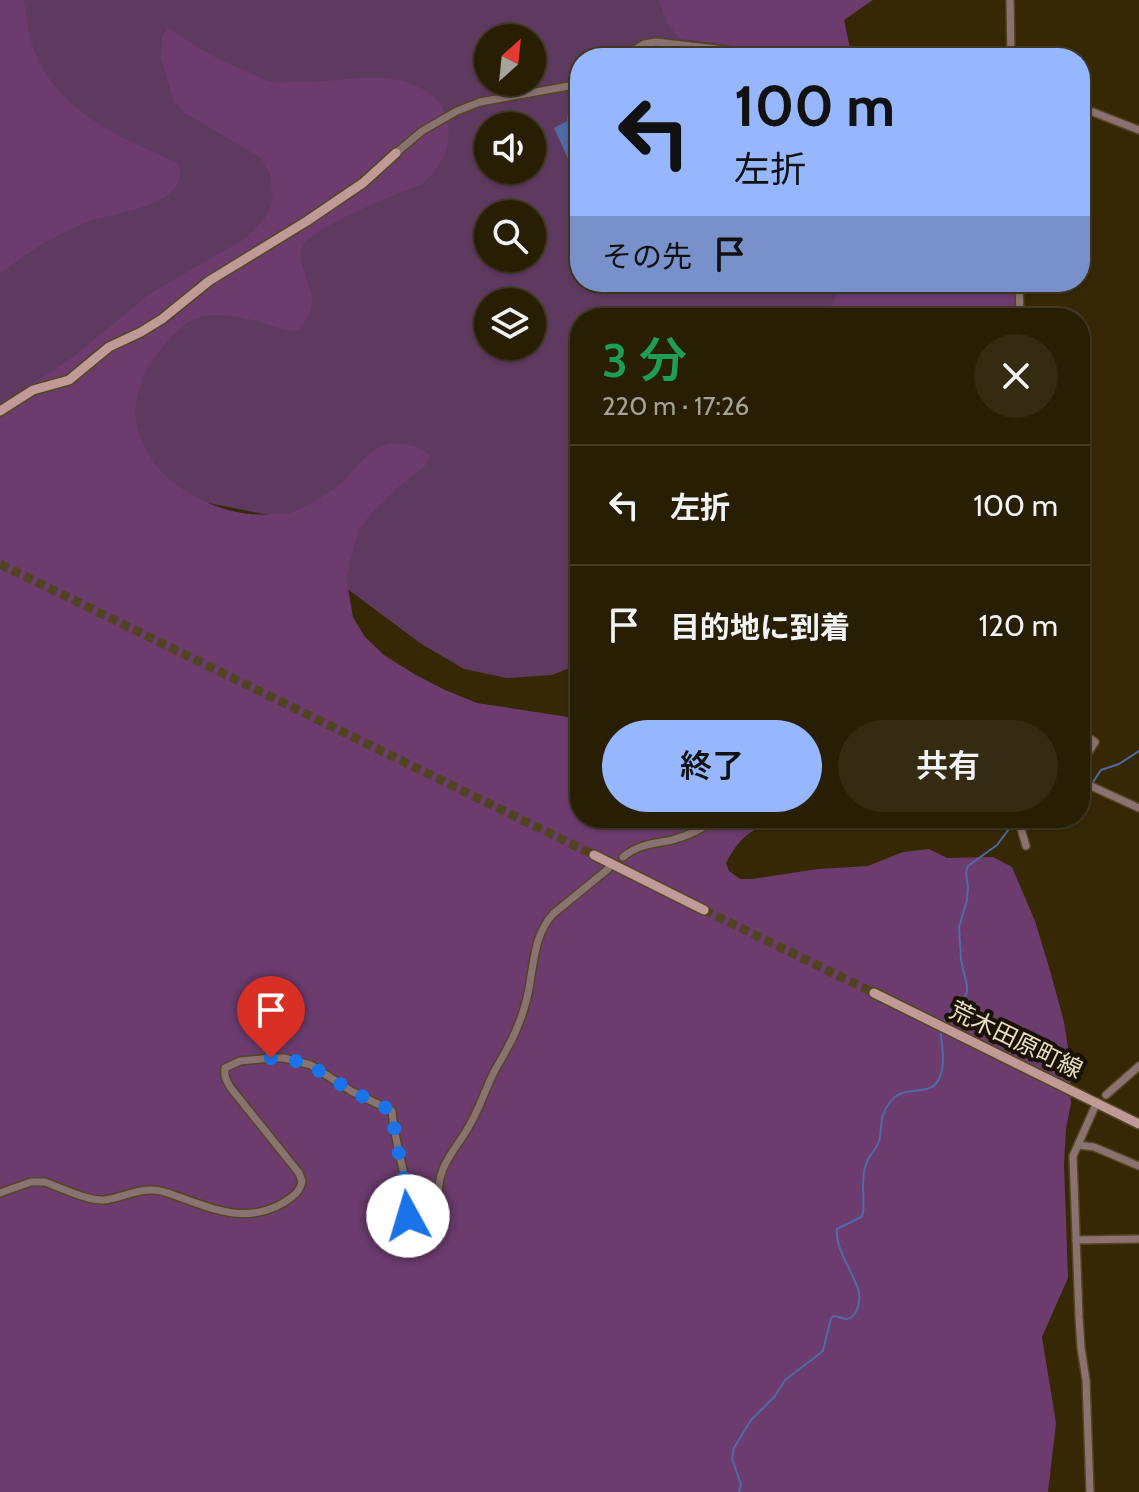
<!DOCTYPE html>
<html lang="ja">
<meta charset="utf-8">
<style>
body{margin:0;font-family:Cabin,"Noto Sans JP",sans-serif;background:#342b12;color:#f1f3f6;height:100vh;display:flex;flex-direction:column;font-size:30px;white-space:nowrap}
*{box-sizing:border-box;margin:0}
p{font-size:26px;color:#a5a29a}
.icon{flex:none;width:44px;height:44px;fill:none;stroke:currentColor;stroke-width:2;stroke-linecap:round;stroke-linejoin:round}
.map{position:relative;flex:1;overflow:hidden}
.panel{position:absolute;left:570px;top:308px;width:520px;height:520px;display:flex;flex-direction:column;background:#281e03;border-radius:32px;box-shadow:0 2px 6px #0004,0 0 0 2px #443c25}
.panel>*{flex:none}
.banner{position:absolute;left:570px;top:48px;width:520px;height:244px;border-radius:32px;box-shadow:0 2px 6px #0004,0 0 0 2px #443c25;background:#96b6fd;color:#111;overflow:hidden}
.needle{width:52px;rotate:27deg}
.fabs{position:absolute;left:474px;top:24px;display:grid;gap:16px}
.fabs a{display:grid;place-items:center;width:72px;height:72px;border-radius:50%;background:#281e03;box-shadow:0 2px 6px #0004,0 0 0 2px #443c25;font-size:40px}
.pin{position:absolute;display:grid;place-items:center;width:68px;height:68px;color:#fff;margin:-82px -34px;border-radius:50% 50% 50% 0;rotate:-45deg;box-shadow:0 0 8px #0007}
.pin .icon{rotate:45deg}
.me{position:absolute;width:88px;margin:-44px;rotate:354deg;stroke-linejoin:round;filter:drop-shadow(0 0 6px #0008)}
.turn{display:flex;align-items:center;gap:28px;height:168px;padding:0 32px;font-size:36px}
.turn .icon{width:104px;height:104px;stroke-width:2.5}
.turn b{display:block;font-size:56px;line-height:68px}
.then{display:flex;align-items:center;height:76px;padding:0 32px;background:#0003;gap:16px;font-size:30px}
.round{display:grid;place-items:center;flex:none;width:84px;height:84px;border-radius:42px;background:#342b12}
.headline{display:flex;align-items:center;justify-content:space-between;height:136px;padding:0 32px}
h1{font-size:48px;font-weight:600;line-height:60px;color:#1e9e55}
.primary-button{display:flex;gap:16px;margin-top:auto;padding:16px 32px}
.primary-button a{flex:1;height:92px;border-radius:48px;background:#96b6fd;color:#111;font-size:32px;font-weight:600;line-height:92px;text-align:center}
.primary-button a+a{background:#342b12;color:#f1f3f6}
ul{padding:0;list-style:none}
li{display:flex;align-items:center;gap:24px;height:120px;padding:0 32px;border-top:2px solid #443c25}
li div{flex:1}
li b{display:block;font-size:30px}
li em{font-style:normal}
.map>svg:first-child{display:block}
</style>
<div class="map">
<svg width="1139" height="1492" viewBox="0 0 1139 1492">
<rect width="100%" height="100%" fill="#362804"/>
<path fill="#5f3a60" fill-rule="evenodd" d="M0,0H660L670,17L704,58H580V282H840L834,318H580V664L552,675L507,678L464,669L420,643L330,576L294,520L163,494L0,474ZM488,38H532V82H488ZM488,126H532V170H488ZM488,214H532V258H488ZM488,302H532V346H488Z"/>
<g fill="#6c3c6f">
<path d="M0,0H24C26,12 27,25 30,37C43,89 84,118 129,141C145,149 163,155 179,165C182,176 178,185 170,193C153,209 109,214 87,222C55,235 26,253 0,274Z"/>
<path d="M659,0H873L844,20L852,58H790L751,49L680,39L667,23Z"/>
<path d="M168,28C181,35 191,44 204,51C218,59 233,66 248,72C255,75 263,80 270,82C278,83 287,82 295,82C340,83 384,67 426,91C439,99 447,111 448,126C451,149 439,170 422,184C399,193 308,228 301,249C300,254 302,263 303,268C313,299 319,303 298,331C283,331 277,327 263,323C243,317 212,310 192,320C182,325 172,336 165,344C149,362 139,380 136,403C132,432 148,459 168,478C197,503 237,518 275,514C280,514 287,514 293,512C302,510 327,494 335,488C352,476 365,451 385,445C398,441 421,446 430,456L425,466L398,487L370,515L358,531L346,577L353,617L365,637L384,655L414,674L445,690L477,703L568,717L580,713V818H780C751,830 741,835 726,863L729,871L740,879H753L818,869L868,866L903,852L929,849L947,858L993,857L1012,867L1035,921L1051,974L1064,1022L1069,1054L1071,1104L1066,1128L1064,1165L1068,1278L1042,1337L1056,1423L1048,1492H0V405L72,358L151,293L246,238L265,218L273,201L270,174L261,158L185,113L174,101L161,59L162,36Z"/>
<path d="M837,282H1016L1015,301L1018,318H827L836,294Z"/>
</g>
<path fill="#506aa6" d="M580,98V185L554,128L567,121L569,105Z"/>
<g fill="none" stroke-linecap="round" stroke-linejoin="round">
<g stroke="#506aa6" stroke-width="2">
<path d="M1093,782L1101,770L1119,764L1139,751"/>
<path d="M1080,789H1089L1090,788"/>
<path d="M944,1022L950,1012L962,1001L967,992V986L961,960L959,927L967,900L968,887L966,873L968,866L997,845L1015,821"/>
<path d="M739,1492L741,1485L732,1458L734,1448L751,1420L775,1396L785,1380L823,1351L831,1318L834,1316C835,1316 846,1319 847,1319C859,1316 861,1298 858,1289C852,1270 835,1249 837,1229L861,1217L863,1213C865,1197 860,1180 866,1164C869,1154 879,1148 880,1137C882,1122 880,1115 890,1102C906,1080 936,1104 942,1069C945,1057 941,1044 941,1032"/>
</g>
<g stroke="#514321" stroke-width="9" stroke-dasharray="9 4.5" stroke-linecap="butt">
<path d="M0,564L594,855"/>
<path d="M704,910L874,993"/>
</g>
<g stroke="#534523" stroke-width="10">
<g id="street">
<path d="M1010,0L1011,58"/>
<path d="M622,58L644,44L656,42L726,50L771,58"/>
<path d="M1080,107L1139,130"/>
<path d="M396,153L422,131L457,111L480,102L580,84"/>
<path d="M1019,282L1020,318"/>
<path d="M1080,682V681"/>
<path d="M1080,732L1095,742L1080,766"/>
<path d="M1080,781L1139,808"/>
<path d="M1018,818L1026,846"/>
<path d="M623,857C639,844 653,844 672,840C688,836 705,827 719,818"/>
<path d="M1106,1095L1139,1066"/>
<path d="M1078,1145L1094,1147L1139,1166"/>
<path d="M0,1193L31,1182H45C61,1188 88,1201 104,1200C121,1198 136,1189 153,1190C162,1190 173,1195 182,1198C217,1211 248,1223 283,1203C292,1197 300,1193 302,1181L299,1173L230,1087C226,1080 224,1076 225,1068L240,1061L271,1058H284L311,1065L351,1091L392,1111C394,1134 400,1156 405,1179C409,1198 406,1217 408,1236L414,1242L426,1245C446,1222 432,1196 443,1169C449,1154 460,1142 468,1128C479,1110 485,1090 494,1072C503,1056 513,1040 519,1023C525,1008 529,992 531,976C535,952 537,932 553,914L608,869"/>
<path d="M1076,1240L1139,1239"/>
<path d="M1090,1492L1086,1380L1081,1348L1079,1317L1073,1156L1097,1102"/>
</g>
</g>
<g stroke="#534523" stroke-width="12">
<g id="secondary">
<path d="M0,411L33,390L69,380L109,347L141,332L162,319L209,281L307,221L363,183L396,153"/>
<path d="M594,855L704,910"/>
<path d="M874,993L1139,1124"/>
</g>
</g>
<use href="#street" stroke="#89726f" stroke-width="7"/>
<use href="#secondary" stroke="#c09a96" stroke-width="9"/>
</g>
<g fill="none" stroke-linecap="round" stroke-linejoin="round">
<path stroke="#1a73e8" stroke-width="14" stroke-dasharray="0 25.2" d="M271,1058C309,1058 321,1074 352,1091C365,1098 379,1104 392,1111C395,1146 407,1180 408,1216"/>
</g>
<g text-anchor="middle" stroke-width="8" stroke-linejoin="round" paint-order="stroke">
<g font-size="24" fill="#e9ddc6" stroke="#191102">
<text transform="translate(1016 1040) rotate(26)" y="8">荒木田原町線</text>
</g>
</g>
</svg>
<div class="fabs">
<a><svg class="needle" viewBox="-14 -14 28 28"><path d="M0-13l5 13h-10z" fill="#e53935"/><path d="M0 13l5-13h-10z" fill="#a5a29a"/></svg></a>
<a><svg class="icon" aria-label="sound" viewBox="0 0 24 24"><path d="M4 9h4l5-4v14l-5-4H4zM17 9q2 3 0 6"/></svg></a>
<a><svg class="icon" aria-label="search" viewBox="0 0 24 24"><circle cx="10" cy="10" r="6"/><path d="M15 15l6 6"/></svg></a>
<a><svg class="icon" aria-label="layers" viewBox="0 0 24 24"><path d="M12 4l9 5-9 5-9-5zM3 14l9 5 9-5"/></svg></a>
</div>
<div class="pin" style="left:271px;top:1058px;background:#d93025"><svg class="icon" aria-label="arrive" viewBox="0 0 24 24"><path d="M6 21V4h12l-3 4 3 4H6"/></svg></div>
<svg class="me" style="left:408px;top:1216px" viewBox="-20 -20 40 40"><circle r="19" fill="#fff"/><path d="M0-13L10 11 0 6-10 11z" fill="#1a73e8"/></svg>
<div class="banner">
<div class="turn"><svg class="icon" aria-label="left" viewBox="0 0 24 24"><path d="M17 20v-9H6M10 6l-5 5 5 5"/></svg><div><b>100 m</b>左折</div></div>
<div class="then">その先<svg class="icon" aria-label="arrive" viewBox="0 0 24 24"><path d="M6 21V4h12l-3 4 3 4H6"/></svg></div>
</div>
<section class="panel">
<div class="headline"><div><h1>3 分</h1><p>220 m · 17:26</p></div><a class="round"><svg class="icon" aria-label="close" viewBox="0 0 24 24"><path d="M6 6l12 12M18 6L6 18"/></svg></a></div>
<ul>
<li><svg class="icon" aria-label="left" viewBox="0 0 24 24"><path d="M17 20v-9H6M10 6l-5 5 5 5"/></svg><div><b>左折</b></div><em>100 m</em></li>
<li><svg class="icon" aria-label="arrive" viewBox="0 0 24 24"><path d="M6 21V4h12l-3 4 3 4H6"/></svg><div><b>目的地に到着</b></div><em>120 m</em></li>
</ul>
<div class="primary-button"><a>終了</a><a>共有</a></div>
</section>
</div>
